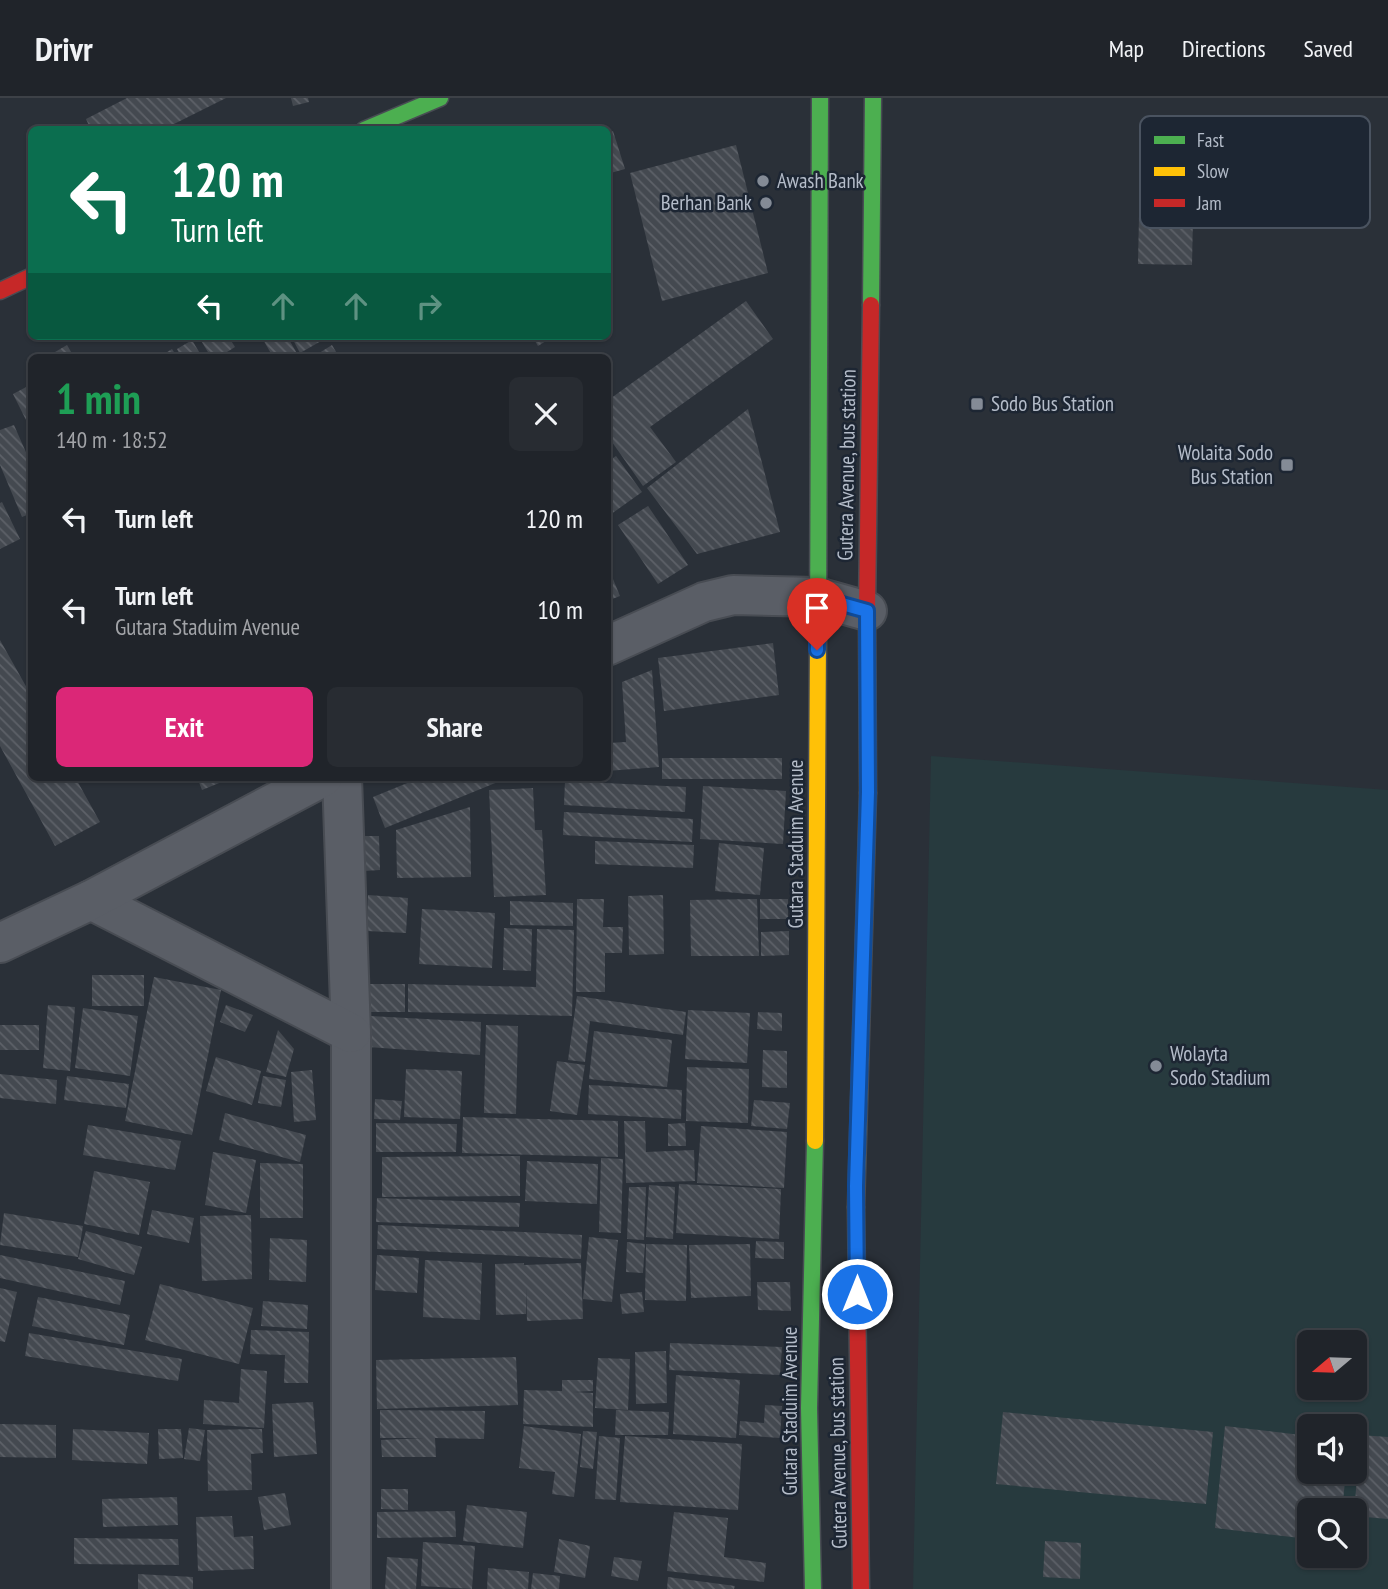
<!DOCTYPE html>
<meta charset="utf-8">
<style>
body{margin:0;font-family:"PT Sans Narrow",sans-serif;background:#282c32;color:#f1f3f6;height:100vh;display:flex;flex-direction:column;font-size:26px;white-space:nowrap}
*{box-sizing:border-box;margin:0}
p{font-size:23px;color:#a2a4a8}
.icon{flex:none;width:38px;height:38px;fill:none;stroke:currentColor;stroke-width:2;stroke-linecap:round;stroke-linejoin:round}
.map{position:relative;flex:1;overflow:hidden}
.panel{position:absolute;left:28px;top:256px;width:583px;height:427px;display:flex;flex-direction:column;background:#20242a;border-radius:10px;box-shadow:0 2px 5px #0004,0 0 0 2px #3d4147}
.panel>*{flex:none}
.guide{position:absolute;left:28px;top:28px;width:583px;height:214px;border-radius:10px;box-shadow:0 2px 5px #0004,0 0 0 2px #3d4147;background:#0b6e4f;color:#fff;overflow:hidden}
.needle{width:46px;rotate:251deg}
.fabs{position:absolute;left:1297px;top:1232px;display:grid;gap:14px}
.fabs a{display:grid;place-items:center;width:70px;height:70px;border-radius:10px;background:#20242a;box-shadow:0 2px 5px #0004,0 0 0 2px #3d4147;font-size:35px}
.pin{position:absolute;display:grid;place-items:center;width:60px;height:60px;color:#fff;margin:-72px -30px;border-radius:50% 50% 50% 0;rotate:-45deg;box-shadow:0 0 7px #0007}
.pin .icon{rotate:45deg}
.me{position:absolute;width:77px;margin:-38px;rotate:0deg;stroke-linejoin:round;filter:drop-shadow(0 0 5px #0008)}
.turn{display:flex;align-items:center;gap:24px;height:147px;padding:0 28px;font-size:32px}
.turn .icon{width:91px;height:91px;stroke-width:2.5}
.turn b{display:block;font-size:49px;line-height:60px}
.lanes{display:flex;align-items:center;height:66px;padding:0 28px;background:#0003;justify-content:center;gap:35px;direction:ltr}
.lanes .off{opacity:.35}
.round{display:grid;place-items:center;flex:none;width:74px;height:74px;border-radius:10px;background:#282c32}
.headline{display:flex;align-items:center;justify-content:space-between;height:119px;padding:0 28px}
h1{font-size:42px;font-weight:700;line-height:52px;color:#1e9e55}
.cta{display:flex;gap:14px;margin-top:auto;padding:14px 28px}
.cta a{flex:1;height:80px;border-radius:10px;background:#db2777;color:#fff;font-size:28px;font-weight:700;line-height:80px;text-align:center}
.cta a+a{background:#282c32;color:#f1f3f6}
ul{padding:0;list-style:none}
li{display:flex;align-items:center;gap:21px;height:91px;padding:0 28px}
li div{flex:1}
li b{display:block;font-size:26px}
li em{font-style:normal}
header{display:flex;align-items:center;gap:42px;box-sizing:border-box;height:98px;padding:0 35px;background:#20242a;border-bottom:2px solid #3d4147}
header strong{font-size:33px}
nav{display:flex;gap:38px;margin-inline-start:auto;font-size:24px}
.map>svg:first-child{display:block}
</style>
<header>
<strong>Drivr</strong>
<nav><a>Map</a><a>Directions</a><a>Saved</a></nav>
</header>
<div class="map">
<svg width="1388" height="1491" viewBox="0 0 1388 1491">
<defs>
<pattern id="building-back-hatch" width="6" height="6" patternUnits="userSpaceOnUse" patternTransform="scale(1.75)"><rect width="6" height="6" fill="#444950"/><path d="M-1 5l2 2M0 0l6 6M5-1l2 2" fill="none" stroke="#5d6168"/></pattern>
</defs>
<rect width="100%" height="100%" fill="#2a3038"/>
<path fill="#273a3e" fill-rule="evenodd" d="M931,658L1388,692V1491H913ZM1309,1244H1354V1290H1309ZM1309,1328H1354V1374H1309ZM1309,1412H1354V1458H1309Z"/>
<g fill="url(#building-back-hatch)">
<path d="M127,0H226L162,32H91L86,21Z"/>
<path d="M291,0H308L309,4L293,8Z"/>
<path d="M613,33L625,71L607,76V35Z"/>
<path d="M736,47L768,175L662,203L630,75Z"/>
<path d="M1139,118L1193,119L1192,167L1138,166Z"/>
<path d="M746,203L773,241L650,329L676,364L643,388L607,337V303Z"/>
<path d="M204,238H228L235,249L219,259H211L200,241Z"/>
<path d="M261,238H287L299,259H273Z"/>
<path d="M291,238H330L300,255Z"/>
<path d="M532,238H554L538,248Z"/>
<path d="M192,242L202,259H181L177,251Z"/>
<path d="M67,247L74,259H52L50,257Z"/>
<path d="M332,247L339,259H317L316,257Z"/>
<path d="M172,251L177,259H159Z"/>
<path d="M32,286V327L29,328L13,296Z"/>
<path d="M748,311L780,434L697,456L647,390Z"/>
<path d="M14,327L32,368V415L22,419L0,367V332Z"/>
<path d="M616,358L642,394L607,419V364Z"/>
<path d="M2,404L20,441L0,451V405Z"/>
<path d="M648,408L688,467L658,486L618,427Z"/>
<path d="M613,481L620,498L607,503V483Z"/>
<path d="M0,542L32,599V679H75L100,724L55,748L0,648Z"/>
<path d="M773,545L779,597L664,613L658,560Z"/>
<path d="M652,572L659,669L607,673V645L626,644L622,584Z"/>
<rect x="662" y="660" width="120" height="21"/>
<path d="M197,679H234L202,692Z"/>
<path d="M422,679H510L385,730L373,699Z"/>
<path d="M565,683L686,689L685,714L564,707Z"/>
<path d="M703,688L786,693L783,746L700,741Z"/>
<path d="M533,690L535,732H542L546,797L494,799L489,692Z"/>
<path d="M470,709L471,779L397,780L396,732Z"/>
<path d="M564,714L693,721L692,744L563,737Z"/>
<path d="M364,738H379L380,772L364,773Z"/>
<path d="M595,743L694,747L693,770L595,766Z"/>
<path d="M719,745L764,750L760,797L715,793Z"/>
<path d="M368,797L408,800L406,835L367,833Z"/>
<path d="M663,797L664,856L629,857L628,798Z"/>
<path d="M577,801H604L603,829H623L622,855H605V894H576Z"/>
<path d="M757,801L759,858H691L690,802Z"/>
<rect x="760" y="801" width="28" height="20"/>
<path d="M510,803L573,805V828L510,827Z"/>
<path d="M422,811L495,815L492,870L419,866Z"/>
<path d="M504,830L532,831L531,873L503,872Z"/>
<path d="M537,831L574,832L572,918L408,914V886L536,889Z"/>
<path d="M789,833V857L761,858V834Z"/>
<rect x="92" y="877" width="52" height="31"/>
<path d="M154,879L221,892L192,1037L125,1023Z"/>
<path d="M367,886H405V914H368Z"/>
<path d="M577,898L686,914L683,937L590,923L585,964L568,962Z"/>
<path d="M48,907L75,909L70,973L43,970Z"/>
<path d="M226,907L253,917L245,934L220,924Z"/>
<path d="M83,910L138,918L130,978L75,970Z"/>
<path d="M688,912L750,915L747,965L685,961Z"/>
<path d="M758,914L782,915V933L757,931Z"/>
<path d="M370,918L481,924L480,957L368,949Z"/>
<rect x="0" y="927" width="39" height="25"/>
<path d="M486,927L518,928L516,1016L484,1015Z"/>
<path d="M278,932L294,951L286,979L266,974Z"/>
<path d="M594,933L672,942L667,989L589,981Z"/>
<path d="M763,952L787,953V990L762,989Z"/>
<path d="M216,959L261,973L252,1007L206,993Z"/>
<path d="M557,963L585,967L577,1017L550,1013Z"/>
<path d="M687,969L749,971L748,1025L686,1023Z"/>
<path d="M406,971L462,973L460,1021L404,1019Z"/>
<path d="M312,972L316,1022L294,1024L291,974Z"/>
<path d="M0,976L57,982L56,1006L0,1000Z"/>
<path d="M67,978L129,986L126,1010L64,1002Z"/>
<path d="M263,978L286,982L281,1009L258,1005Z"/>
<path d="M589,987L682,992L681,1021L588,1016Z"/>
<path d="M375,1001L402,1003L400,1022L374,1021Z"/>
<path d="M754,1002L790,1005L787,1031L751,1028Z"/>
<path d="M225,1015L306,1037L300,1064L219,1042Z"/>
<path d="M463,1019L618,1023V1059L462,1055Z"/>
<path d="M624,1023H645L646,1054L694,1052L695,1083L626,1085Z"/>
<path d="M376,1025L457,1026L456,1054H376Z"/>
<path d="M685,1025L686,1048H668V1026Z"/>
<path d="M88,1027L181,1043L175,1072L83,1057Z"/>
<path d="M701,1028L787,1034L784,1090L697,1085Z"/>
<path d="M213,1054L256,1062L246,1115L205,1107Z"/>
<path d="M520,1058V1098L382,1099V1059Z"/>
<path d="M601,1060L623,1061L621,1135L599,1134Z"/>
<path d="M527,1063L598,1066L597,1106L525,1103Z"/>
<path d="M260,1065L303,1066V1120H260Z"/>
<path d="M94,1073L150,1084L139,1137L84,1126Z"/>
<path d="M679,1086L781,1091L779,1141L676,1135Z"/>
<path d="M649,1087L675,1089L673,1141L646,1139Z"/>
<path d="M629,1089H646L644,1142L627,1141Z"/>
<path d="M377,1100L520,1105L519,1129L376,1124Z"/>
<path d="M152,1112L194,1120L189,1145L147,1136Z"/>
<path d="M4,1115L83,1128L78,1159L0,1147Z"/>
<path d="M251,1117L252,1181L202,1183L200,1118Z"/>
<path d="M378,1127L582,1137L581,1161L377,1151Z"/>
<path d="M86,1133L142,1149L134,1177L78,1161Z"/>
<path d="M589,1139L618,1142L612,1204L583,1201Z"/>
<path d="M270,1140L307,1142L306,1184L269,1182Z"/>
<path d="M756,1143L784,1144V1161L755,1160Z"/>
<path d="M627,1144L645,1146L643,1175L626,1174Z"/>
<path d="M646,1146L687,1147L686,1203L645,1202Z"/>
<path d="M750,1146L751,1198L691,1200L689,1147Z"/>
<path d="M0,1157L125,1183L120,1207L0,1180Z"/>
<path d="M377,1157L419,1160L417,1195L375,1192Z"/>
<path d="M425,1162L482,1165L480,1222L423,1219Z"/>
<path d="M524,1165V1167L581,1165L583,1221L527,1223L526,1189V1216L496,1217L495,1166Z"/>
<path d="M757,1184H790L791,1213L758,1212Z"/>
<path d="M160,1186L253,1210L239,1266L145,1242Z"/>
<path d="M0,1190L17,1194L5,1244L0,1243Z"/>
<path d="M642,1194L644,1214L622,1216L620,1196Z"/>
<path d="M38,1199L130,1217L124,1247L32,1228Z"/>
<path d="M263,1203L308,1207L307,1231L261,1228Z"/>
<path d="M251,1232L309,1234L308,1285H284L285,1257L250,1256Z"/>
<path d="M29,1235L182,1261L178,1283L25,1258Z"/>
<path d="M670,1245L782,1249L780,1277L669,1272Z"/>
<path d="M666,1253L667,1305L636,1306L635,1254Z"/>
<path d="M516,1259L518,1307L377,1311L376,1262Z"/>
<path d="M598,1260L630,1261L628,1312L595,1310Z"/>
<path d="M241,1271L267,1273L264,1330L203,1326L204,1302L239,1305Z"/>
<path d="M676,1277L740,1282L736,1340L673,1336Z"/>
<path d="M562,1282H593V1293L573,1294L593,1295V1329L523,1326L524,1292L562,1293Z"/>
<path d="M313,1304L317,1356L274,1359L272,1306Z"/>
<path d="M765,1307L782,1308L780,1340L739,1337L740,1323L764,1325Z"/>
<path d="M380,1312L485,1313L484,1341L435,1340L436,1359H382L381,1342L424,1340H380Z"/>
<path d="M616,1312L669,1314L668,1337H615Z"/>
<path d="M1003,1314L1213,1334L1206,1406L996,1386Z"/>
<path d="M0,1326L56,1327V1360L0,1359Z"/>
<path d="M524,1328L581,1336L574,1399L552,1396L555,1374L519,1370Z"/>
<path d="M1225,1328L1309,1338V1374H1346L1342,1412H1309V1441L1215,1430Z"/>
<path d="M189,1330L205,1332L200,1363L184,1361Z"/>
<path d="M73,1331L149,1335L147,1366L72,1362Z"/>
<path d="M158,1331H181L183,1360L159,1361Z"/>
<path d="M262,1331L263,1355L251,1356L252,1392L208,1393L207,1332Z"/>
<path d="M583,1333L597,1334L593,1371L580,1369Z"/>
<path d="M1360,1337L1388,1339V1421L1354,1418Z"/>
<path d="M599,1338L620,1340L616,1402L595,1401Z"/>
<path d="M625,1338L742,1346L738,1412L620,1404Z"/>
<path d="M381,1391H408V1412L381,1411Z"/>
<path d="M285,1395L291,1427L264,1432L258,1399Z"/>
<path d="M177,1399L178,1427L103,1429L102,1401Z"/>
<path d="M467,1407L527,1414L523,1450L463,1443Z"/>
<path d="M455,1413L456,1439L377,1440V1414Z"/>
<path d="M674,1414L728,1420L724,1459L766,1465L764,1484L667,1473Z"/>
<path d="M232,1418L234,1439L253,1438L254,1471L198,1473L196,1419Z"/>
<path d="M74,1440L178,1441L179,1467L74,1466Z"/>
<path d="M559,1441L590,1448L585,1480L554,1474Z"/>
<path d="M1045,1443L1081,1445L1080,1481L1043,1479Z"/>
<path d="M423,1444L475,1448L472,1491L421,1488Z"/>
<path d="M387,1459L418,1461L416,1491H385Z"/>
<path d="M614,1459L642,1463L638,1483L611,1478Z"/>
<path d="M488,1470L529,1474L528,1491H487Z"/>
<path d="M533,1475L560,1478L559,1491H531Z"/>
<path d="M138,1476L193,1479V1491H138Z"/>
<path d="M668,1479L735,1488L734,1491H667Z"/>
</g>
<g fill="none" stroke-linecap="round" stroke-linejoin="round">
<g stroke="#484c53" stroke-width="42">
<g id="street">
<path d="M607,548L704,504L733,497L817,499L867,513"/>
<path d="M342,679L351,935V1491"/>
<path d="M91,802L351,935"/>
<path d="M0,845L91,802L323,679"/>
</g>
</g>
<g stroke="#484c53" stroke-width="19">
<g id="fast">
<path d="M364,32L440,0"/>
<path d="M871,207L873,0"/>
<path d="M818,541L820,0"/>
<path d="M813,1491L809,1310L815,1043"/>
</g>
</g>
<g stroke="#484c53" stroke-width="19">
<g id="slow">
<path d="M815,1043L818,541"/>
<path d="M856,1109L868,695"/>
</g>
</g>
<g stroke="#484c53" stroke-width="19">
<g id="jam">
<path d="M0,193L32,178"/>
<path d="M868,695L867,513L871,207"/>
<path d="M856,1109L861,1491"/>
</g>
</g>
<use href="#street" stroke="#5a5e66" stroke-width="38"/>
<use href="#fast" stroke="#4caf50" stroke-width="16"/>
<use href="#slow" stroke="#ffc107" stroke-width="16"/>
<use href="#jam" stroke="#c62828" stroke-width="16"/>
</g>
<g fill="none" stroke-linecap="round" stroke-linejoin="round">
<g stroke="#114b97" stroke-width="18">
<path id="route" d="M817,552V499L867,513L868,694L856,1088L857,1196"/>
</g>
<use href="#route" stroke="#1a73e8" stroke-width="12"/>
</g>
<g fill="#848b96" stroke="#1d2633" stroke-width="2.5">
<circle cx="763" cy="83" r="7"/>
<circle cx="766" cy="105" r="7"/>
<rect x="970" y="299" width="14" height="14" rx="3.5"/>
<rect x="1280" y="360" width="14" height="14" rx="3.5"/>
<circle cx="1156" cy="968" r="7"/>
</g>
<g text-anchor="middle" stroke-width="5" stroke-linejoin="round" paint-order="stroke">
<g font-size="21" fill="#b4bcc9" stroke="#1d2633" text-anchor="start">
<text x="777" y="90">Awash Bank</text>
<text x="752" y="112" text-anchor="end">Berhan Bank</text>
<text x="991" y="313">Sodo Bus Station</text>
<text x="1273" y="362" text-anchor="end">Wolaita Sodo<tspan x="1273" dy="24">Bus Station</tspan></text>
<text x="1170" y="963">Wolayta<tspan x="1170" dy="24">Sodo Stadium</tspan></text>
</g>
<g font-size="21" fill="#b4bcc9" stroke="#1d2633">
<text transform="translate(847 367) rotate(-89)" y="7">Gutera Avenue, bus station</text>
<text transform="translate(796 746) rotate(-90)" y="7">Gutara Staduim Avenue</text>
<text transform="translate(790 1313) rotate(-90)" y="7">Gutara Staduim Avenue</text>
<text transform="translate(838 1355) rotate(-91)" y="7">Gutera Avenue, bus station</text>
</g>
</g>
<rect x="1140" y="18" width="230" height="112" rx="10" fill="#1d2633" stroke="#4a5360" stroke-width="2"/>
<rect x="1154" y="38" width="31" height="8" fill="#4caf50"/>
<rect x="1154" y="69" width="31" height="9" fill="#ffc107"/>
<rect x="1154" y="101" width="31" height="8" fill="#c62828"/>
<g font-size="19" fill="#b4bcc9">
<text x="1197" y="49">Fast</text>
<text x="1197" y="80">Slow</text>
<text x="1197" y="112">Jam</text>
</g>
</svg>
<div class="fabs">
<a><svg class="needle" viewBox="-14 -14 28 28"><path d="M0-13l5 13h-10z" fill="#e53935"/><path d="M0 13l5-13h-10z" fill="#a2a4a8"/></svg></a>
<a><svg class="icon" aria-label="sound" viewBox="0 0 24 24"><path d="M4 9h4l5-4v14l-5-4H4zM17 9q2 3 0 6"/></svg></a>
<a><svg class="icon" aria-label="search" viewBox="0 0 24 24"><circle cx="10" cy="10" r="6"/><path d="M15 15l6 6"/></svg></a>
</div>
<div class="pin" style="left:817px;top:552px;background:#d93025"><svg class="icon" aria-label="arrive" viewBox="0 0 24 24"><path d="M6 21V4h12l-3 4 3 4H6"/></svg></div>
<svg class="me" style="left:857px;top:1196px" viewBox="-20 -20 40 40"><circle r="17" fill="#1a73e8" stroke="#fff" stroke-width="3"/><path d="M0-11L8 9 0 5-8 9z" fill="#fff"/></svg>
<div class="guide">
<div class="turn"><svg class="icon" aria-label="left" viewBox="0 0 24 24"><path d="M17 20v-9H6M10 6l-5 5 5 5"/></svg><div><b>120 m</b>Turn left</div></div>
<div class="lanes"><svg class="icon" aria-label="left" viewBox="0 0 24 24"><path d="M17 20v-9H6M10 6l-5 5 5 5"/></svg><svg class="icon off" aria-label="ahead" viewBox="0 0 24 24"><path d="M12 20V5M6 11l6-6 6 6"/></svg><svg class="icon off" aria-label="ahead" viewBox="0 0 24 24"><path d="M12 20V5M6 11l6-6 6 6"/></svg><svg class="icon off" aria-label="right" viewBox="0 0 24 24"><path d="M7 20v-9h11M14 6l5 5-5 5"/></svg></div>
</div>
<section class="panel">
<div class="headline"><div><h1>1 min</h1><p>140 m · 18:52</p></div><a class="round"><svg class="icon" aria-label="close" viewBox="0 0 24 24"><path d="M6 6l12 12M18 6L6 18"/></svg></a></div>
<ul>
<li><svg class="icon" aria-label="left" viewBox="0 0 24 24"><path d="M17 20v-9H6M10 6l-5 5 5 5"/></svg><div><b>Turn left</b></div><em>120 m</em></li>
<li><svg class="icon" aria-label="left" viewBox="0 0 24 24"><path d="M17 20v-9H6M10 6l-5 5 5 5"/></svg><div><b>Turn left</b><p>Gutara Staduim Avenue</p></div><em>10 m</em></li>
</ul>
<div class="cta"><a>Exit</a><a>Share</a></div>
</section>
</div>
